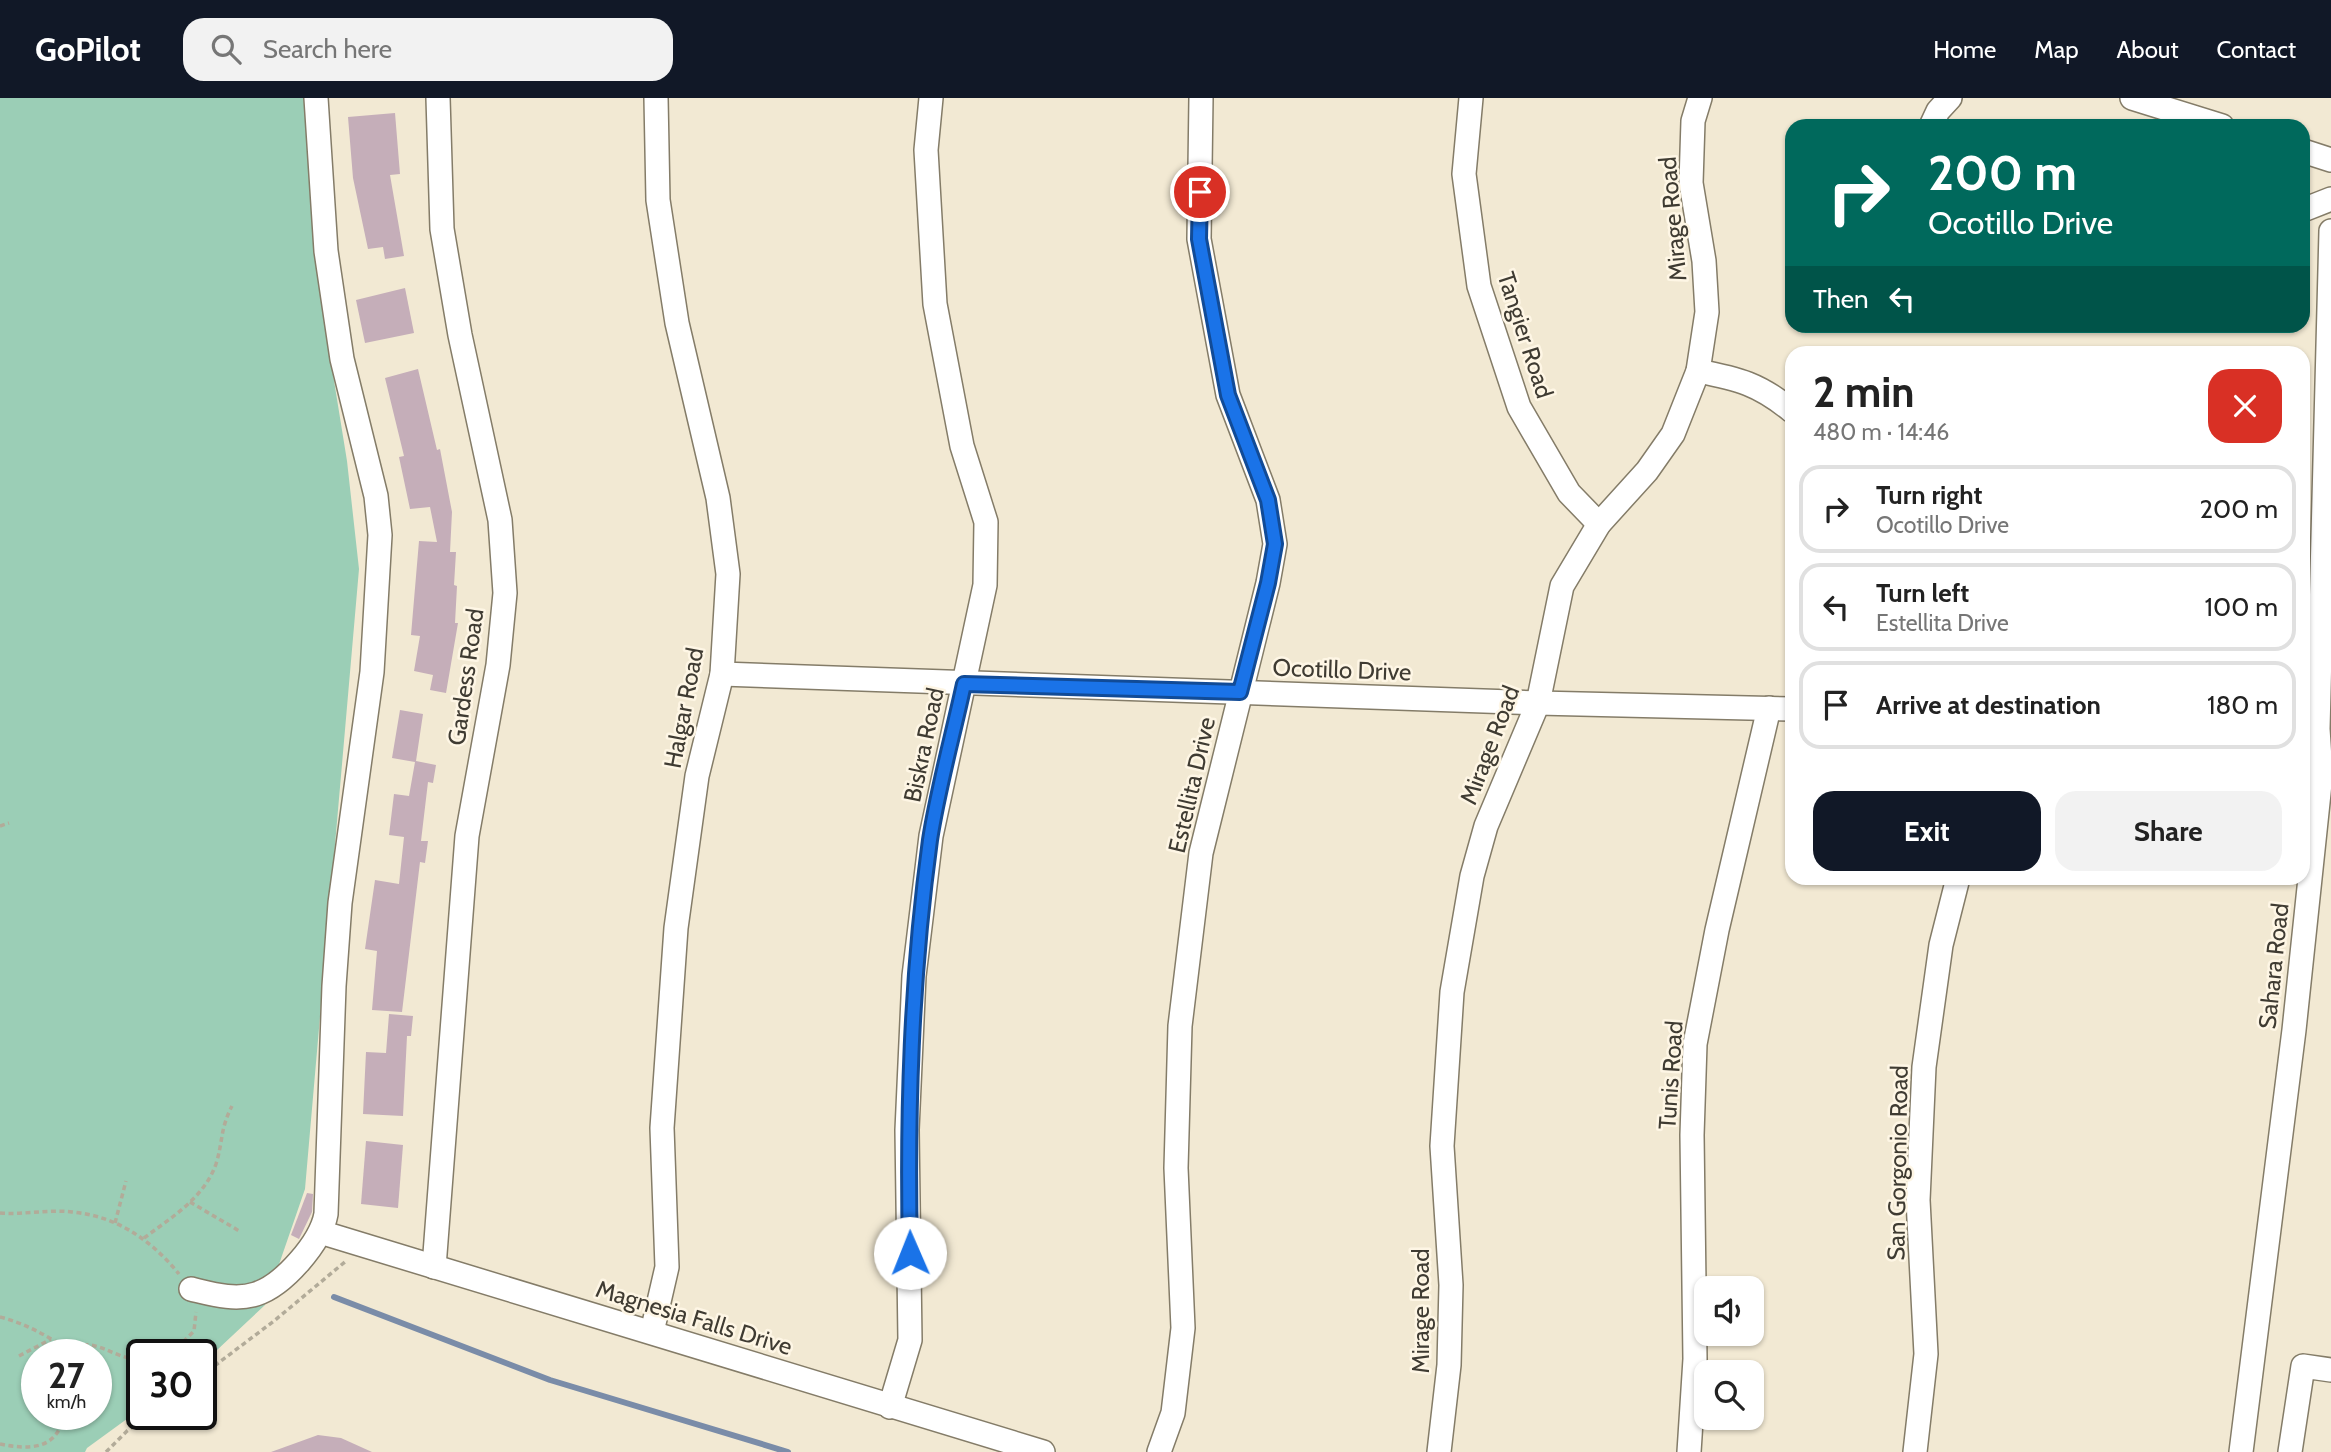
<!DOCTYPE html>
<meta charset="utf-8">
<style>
body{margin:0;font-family:Cabin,sans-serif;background:#f2f2f2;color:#222;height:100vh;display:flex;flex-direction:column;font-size:26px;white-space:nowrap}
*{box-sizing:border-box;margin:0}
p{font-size:23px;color:#767676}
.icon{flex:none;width:38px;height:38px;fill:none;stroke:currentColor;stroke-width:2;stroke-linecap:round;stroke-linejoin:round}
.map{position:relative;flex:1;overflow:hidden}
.panel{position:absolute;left:1785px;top:248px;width:525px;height:539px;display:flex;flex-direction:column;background:#fff;border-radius:21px;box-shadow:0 2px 5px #0004}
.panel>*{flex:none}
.guide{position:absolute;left:1785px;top:21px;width:525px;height:214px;border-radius:21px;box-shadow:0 2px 5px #0004;background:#00695c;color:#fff;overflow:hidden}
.buttons{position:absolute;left:1694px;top:1178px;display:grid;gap:14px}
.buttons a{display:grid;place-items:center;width:70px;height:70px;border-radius:14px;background:#fff;box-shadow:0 2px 5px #0004;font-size:35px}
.speed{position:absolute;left:21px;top:1241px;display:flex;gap:14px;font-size:35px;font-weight:700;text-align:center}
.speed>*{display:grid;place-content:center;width:91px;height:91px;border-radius:50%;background:#fff;box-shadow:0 2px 5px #0004;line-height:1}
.speed small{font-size:18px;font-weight:400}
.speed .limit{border:4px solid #111;border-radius:10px;background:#fff;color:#111}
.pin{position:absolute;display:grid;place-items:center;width:60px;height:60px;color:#fff;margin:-30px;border:4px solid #fff;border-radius:50%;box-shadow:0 2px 7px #0007}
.me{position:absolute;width:77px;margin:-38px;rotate:359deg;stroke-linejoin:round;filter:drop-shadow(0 0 5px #0008)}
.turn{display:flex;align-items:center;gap:24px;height:147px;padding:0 28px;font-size:32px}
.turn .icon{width:91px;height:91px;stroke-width:2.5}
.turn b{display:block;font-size:49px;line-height:60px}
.then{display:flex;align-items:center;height:66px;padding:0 28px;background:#0003;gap:14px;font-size:26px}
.round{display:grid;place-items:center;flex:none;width:74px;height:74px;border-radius:21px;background:#f2f2f2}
.overview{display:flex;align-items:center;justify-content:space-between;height:119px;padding:0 28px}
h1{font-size:42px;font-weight:800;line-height:52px}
.primary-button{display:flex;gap:14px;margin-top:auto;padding:14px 28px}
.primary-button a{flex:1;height:80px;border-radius:21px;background:#111827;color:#fff;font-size:28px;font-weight:800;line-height:80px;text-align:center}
.primary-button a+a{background:#f2f2f2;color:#222}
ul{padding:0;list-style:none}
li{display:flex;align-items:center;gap:21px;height:88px;margin:0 14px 10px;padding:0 14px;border:4px solid #e0e0e0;border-radius:21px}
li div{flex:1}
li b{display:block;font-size:26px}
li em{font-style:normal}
header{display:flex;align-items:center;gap:42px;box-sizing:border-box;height:98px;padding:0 35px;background:#111827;color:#fff}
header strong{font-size:33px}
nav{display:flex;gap:38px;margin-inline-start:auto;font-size:24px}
.search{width:490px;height:63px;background:#f2f2f2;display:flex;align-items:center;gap:18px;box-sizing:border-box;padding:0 24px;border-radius:21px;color:#767676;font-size:26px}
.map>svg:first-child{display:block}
</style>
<header>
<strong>GoPilot</strong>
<div class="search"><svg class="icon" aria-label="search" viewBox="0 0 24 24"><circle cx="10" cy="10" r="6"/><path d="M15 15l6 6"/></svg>Search here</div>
<nav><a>Home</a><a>Map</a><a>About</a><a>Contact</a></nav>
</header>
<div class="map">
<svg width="2331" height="1354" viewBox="0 0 2331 1354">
<rect width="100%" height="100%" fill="#f2e9d3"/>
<path fill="#9bceb6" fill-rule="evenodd" d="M0,0H309L307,15L319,190L347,363L359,471L305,1091L265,1207L201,1267V1256H142V1310L87,1350L85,1354H0ZM37,1256H96V1316H37Z"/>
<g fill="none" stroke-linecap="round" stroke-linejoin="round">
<path stroke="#7a8ca8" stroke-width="6" d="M334,1199L550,1282L788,1354"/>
</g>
<g fill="#c5aeb9">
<path d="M395,15L400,76L390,77L404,158L385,161L383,149L368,151L353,80L348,19Z"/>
<path d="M405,190L414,235L365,245L356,202Z"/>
<path d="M418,271L437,352L440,351L452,414L450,454H456L454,487L457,488L455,525H458L446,595L430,592L433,577L414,573L420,538L411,537L419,443L437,444L430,409L410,411L399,359L404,358L385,280Z"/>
<path d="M400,612L423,616L416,663L436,667L433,685L428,684L421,743H428L425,765L420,764L402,914L372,912L377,853L365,851L375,782L399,786L404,739L389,737L394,696L409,698L415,664L392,660Z"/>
<path d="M389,916L413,918L411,938H407L403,1018L363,1016L366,954L386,955Z"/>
<path d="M366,1043L403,1047L398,1110L361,1106Z"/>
<path d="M307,1095L313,1096L312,1114L299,1141L291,1137Z"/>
<path d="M318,1337L341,1340L372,1354H271Z"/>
</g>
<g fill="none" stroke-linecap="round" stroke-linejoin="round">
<g stroke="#847c68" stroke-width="26">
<g id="minor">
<path d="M1471,0L1464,76L1479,188L1519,309L1569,395L1599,426"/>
<path d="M2132,0L2222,28"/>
<path d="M1931,28L1938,13L1950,0"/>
<path d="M2303,53L2331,62"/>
<path d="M2303,112L2331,101"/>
<path d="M1698,273C1739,281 1759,286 1792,313"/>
<path d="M722,576L1538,605L1792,611"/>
<path d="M330,1137L1043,1354"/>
<path d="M434,1169L467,738L498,567L505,495L500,422L460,237L442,131L438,0"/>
<path d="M191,1191C212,1196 235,1203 256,1196C284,1187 321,1144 326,1116L334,888L340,805L372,574L380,437L376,398L342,261L326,153L316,0"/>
<path d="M652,1234L667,1169L662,1030L676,830L697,678L722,576L728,476L718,400L677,225L658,102L656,0"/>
<path d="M890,1309L910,1242L907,1032L914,878L931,738L985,487L986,424L962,348L935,206L926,52L931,0"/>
<path d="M1159,1354L1173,1315L1183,1230L1176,1070L1180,928L1201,755L1268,485L1275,446L1268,402L1228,297L1199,141L1201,0"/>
<path d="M1439,1354L1449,1267L1451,1187L1442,1048L1452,894L1472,778L1486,728L1538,605L1562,488L1599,426L1647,373L1673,336L1698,273L1707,214L1704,163L1691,85L1693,23L1700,0"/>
<path d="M1689,1354L1695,1261L1692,1037L1695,946L1717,832L1769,610"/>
<path d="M1915,1354L1926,1256L1918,1102L1924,969L1941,847L1958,780"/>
<path d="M2241,1354L2294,932L2321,676L2318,631L2331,133"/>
<path d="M2290,1354L2303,1268L2331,1272"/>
</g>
</g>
<g stroke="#b2ab99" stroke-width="3.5" stroke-dasharray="5 3.5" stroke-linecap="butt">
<path d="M0,728L9,725"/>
<path d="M190,1104L241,1134"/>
<path d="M0,1115C24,1117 48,1111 72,1114C117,1118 151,1142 179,1176"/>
<path d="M115,1125L126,1083"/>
<path d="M144,1140C172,1119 204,1100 216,1066C223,1044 220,1031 232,1008"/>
<path d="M0,1219C24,1225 46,1237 67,1251L68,1256"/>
<path d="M67,1251C97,1237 111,1261 142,1262"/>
<path d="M161,1256L182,1245L194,1233L196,1214"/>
<path d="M19,1258L51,1241"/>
<path d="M201,1278L274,1223L346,1163"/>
<path d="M0,1346C30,1352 58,1352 64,1316"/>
<path d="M106,1354L127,1333L150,1316"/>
</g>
<use href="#minor" stroke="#fff" stroke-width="23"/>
</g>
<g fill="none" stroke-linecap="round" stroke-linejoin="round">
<g stroke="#114b97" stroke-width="18">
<path id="route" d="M910,1155C907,1015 911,881 930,742C938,690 953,637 964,586L1240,594L1268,485L1275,446L1268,402L1228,297L1199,141L1200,94"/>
</g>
<use href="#route" stroke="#1a73e8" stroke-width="12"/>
</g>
<g text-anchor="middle" stroke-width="5" stroke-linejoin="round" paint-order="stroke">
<g font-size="24" fill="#3f3b32" stroke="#fef6e5">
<text transform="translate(1673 121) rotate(-95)" y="8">Mirage Road</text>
<text transform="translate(1525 237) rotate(72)" y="8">Tangier Road</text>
<text transform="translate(1342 572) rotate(2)" y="8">Ocotillo Drive</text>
<text transform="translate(466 579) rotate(-82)" y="8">Gardess Road</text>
<text transform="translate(684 610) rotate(-79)" y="8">Halgar Road</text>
<text transform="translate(924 647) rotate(-78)" y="8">Biskra Road</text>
<text transform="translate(1490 647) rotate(-69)" y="8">Mirage Road</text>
<text transform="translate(1192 687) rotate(-77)" y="8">Estellita Drive</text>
<text transform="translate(2274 868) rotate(-84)" y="8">Sahara Road</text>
<text transform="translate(1671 977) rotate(-86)" y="8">Tunis Road</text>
<text transform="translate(1898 1065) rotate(-89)" y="8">San Gorgonio Road</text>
<text transform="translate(1421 1213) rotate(-90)" y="8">Mirage Road</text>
<text transform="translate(694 1220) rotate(17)" y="8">Magnesia Falls Drive</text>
</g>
</g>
</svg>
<div class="buttons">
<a><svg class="icon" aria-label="sound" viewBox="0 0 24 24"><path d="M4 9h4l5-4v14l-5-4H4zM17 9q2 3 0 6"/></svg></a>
<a><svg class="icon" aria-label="search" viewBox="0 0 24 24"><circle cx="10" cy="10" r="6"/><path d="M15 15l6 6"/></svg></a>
</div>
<div class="speed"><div>27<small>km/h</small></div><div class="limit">30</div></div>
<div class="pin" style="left:1200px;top:94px;background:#d93025"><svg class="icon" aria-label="arrive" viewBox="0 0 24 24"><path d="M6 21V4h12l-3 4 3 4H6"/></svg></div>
<svg class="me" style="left:910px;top:1155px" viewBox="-20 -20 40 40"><circle r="19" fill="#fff"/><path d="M0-13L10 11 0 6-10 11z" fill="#1a73e8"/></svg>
<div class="guide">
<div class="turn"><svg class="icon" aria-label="right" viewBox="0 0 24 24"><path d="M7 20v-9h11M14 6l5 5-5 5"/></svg><div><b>200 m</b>Ocotillo Drive</div></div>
<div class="then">Then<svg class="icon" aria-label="left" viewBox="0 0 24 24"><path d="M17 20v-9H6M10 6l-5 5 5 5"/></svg></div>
</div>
<section class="panel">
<div class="overview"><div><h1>2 min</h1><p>480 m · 14:46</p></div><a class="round" style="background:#d93025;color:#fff"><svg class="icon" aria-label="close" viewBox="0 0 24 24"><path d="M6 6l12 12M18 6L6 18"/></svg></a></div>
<ul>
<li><svg class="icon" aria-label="right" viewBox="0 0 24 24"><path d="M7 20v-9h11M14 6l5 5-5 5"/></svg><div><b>Turn right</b><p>Ocotillo Drive</p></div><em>200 m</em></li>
<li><svg class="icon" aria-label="left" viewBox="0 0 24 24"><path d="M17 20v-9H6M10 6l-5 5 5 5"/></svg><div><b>Turn left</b><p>Estellita Drive</p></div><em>100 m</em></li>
<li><svg class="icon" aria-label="arrive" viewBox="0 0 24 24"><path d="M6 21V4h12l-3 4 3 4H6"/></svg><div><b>Arrive at destination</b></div><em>180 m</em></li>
</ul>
<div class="primary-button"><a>Exit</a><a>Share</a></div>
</section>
</div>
